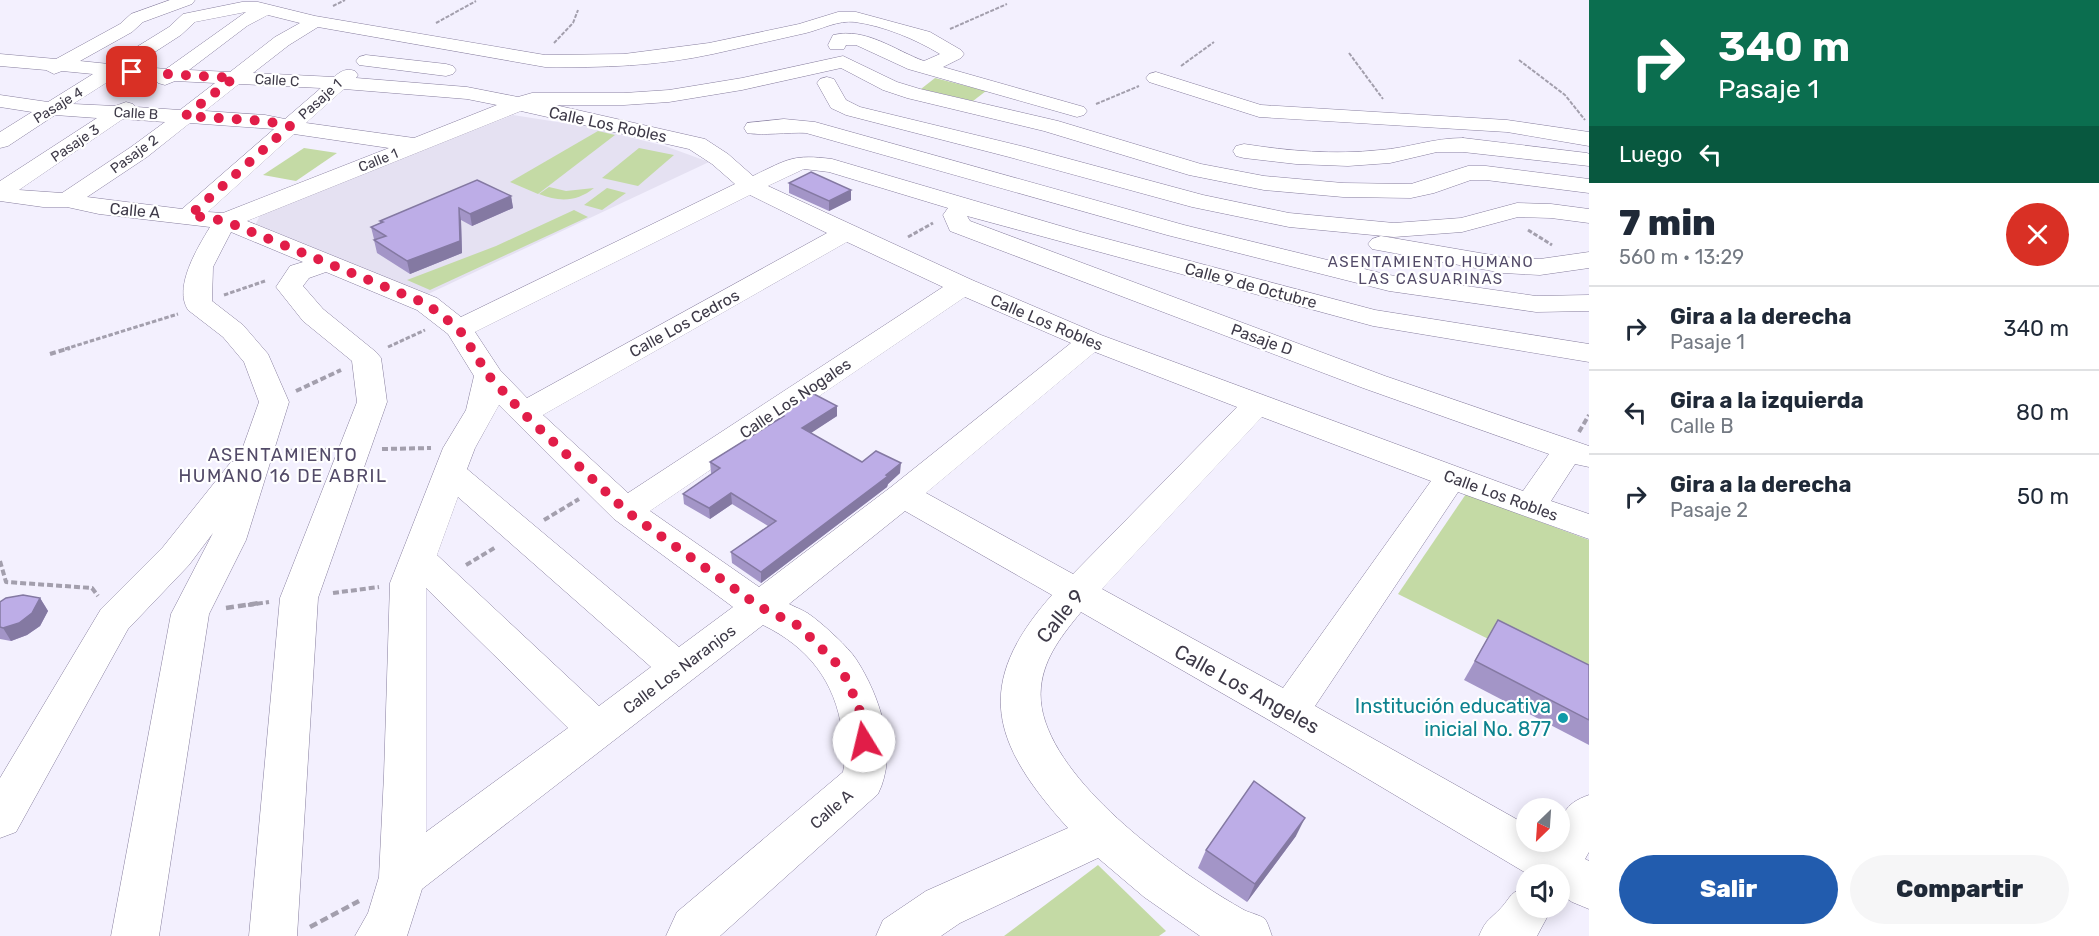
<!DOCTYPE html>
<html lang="es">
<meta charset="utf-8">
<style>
body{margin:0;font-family:Rubik,sans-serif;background:#f6f6f7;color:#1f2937;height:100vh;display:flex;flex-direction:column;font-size:22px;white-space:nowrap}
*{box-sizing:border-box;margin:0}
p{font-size:20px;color:#747a83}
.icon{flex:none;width:33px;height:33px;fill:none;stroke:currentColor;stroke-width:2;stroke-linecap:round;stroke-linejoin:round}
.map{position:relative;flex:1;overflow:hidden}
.sheet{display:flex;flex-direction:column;background:#fff;width:510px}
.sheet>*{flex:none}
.guide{background:#0b6e4f;color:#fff;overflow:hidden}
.needle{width:39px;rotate:205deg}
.buttons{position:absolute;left:1516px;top:798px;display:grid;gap:12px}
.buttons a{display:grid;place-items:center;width:54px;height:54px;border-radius:50%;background:#fff;box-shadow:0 3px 15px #0003;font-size:30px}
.pin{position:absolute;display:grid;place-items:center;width:51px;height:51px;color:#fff;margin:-26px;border-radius:12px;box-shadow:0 3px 9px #0006}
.me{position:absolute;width:66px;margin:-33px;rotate:351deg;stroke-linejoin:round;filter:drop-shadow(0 0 4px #0008)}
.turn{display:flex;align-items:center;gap:21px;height:126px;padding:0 30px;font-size:27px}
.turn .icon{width:78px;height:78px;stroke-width:2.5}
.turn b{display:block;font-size:42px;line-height:51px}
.then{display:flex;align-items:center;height:57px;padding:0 30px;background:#0003;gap:12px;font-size:22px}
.round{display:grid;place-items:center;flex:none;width:63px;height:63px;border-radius:32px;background:#f6f6f7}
.head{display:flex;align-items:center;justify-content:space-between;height:102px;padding:0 30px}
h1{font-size:36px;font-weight:800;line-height:45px}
.action{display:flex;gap:12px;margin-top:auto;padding:12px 30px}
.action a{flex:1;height:69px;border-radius:36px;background:#225cae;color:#fff;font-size:24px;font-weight:800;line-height:69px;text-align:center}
.action a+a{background:#f6f6f7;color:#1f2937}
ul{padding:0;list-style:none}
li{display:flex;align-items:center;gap:18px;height:84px;padding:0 30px;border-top:2px solid #e0e1e3}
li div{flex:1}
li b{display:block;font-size:22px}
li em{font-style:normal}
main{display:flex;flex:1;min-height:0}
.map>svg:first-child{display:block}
</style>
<main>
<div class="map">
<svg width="1589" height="936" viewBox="0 0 1589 936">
<rect width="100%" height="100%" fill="#f3f0fe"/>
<path fill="#e5e1f2" d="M513,115L589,127L665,146L709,162L426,295L255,225L261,214Z"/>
<g fill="#c4daa5">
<path d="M935,78L986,91L973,101L921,89Z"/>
<path d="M598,131L615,135L538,194L510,182Z"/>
<path d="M304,148L337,153L296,181L263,175Z"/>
<path d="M639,148L674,155L638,186L602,178Z"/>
<path d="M549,187L566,191L594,188C577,202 559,202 539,194Z"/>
<path d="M607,188L626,193L602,210L584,205Z"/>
<path d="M574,210L588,217L430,290L407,280L496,246Z"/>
<path d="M1466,494L1589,540V689L1398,594Z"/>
<path d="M1098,865L1166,931L1159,936H1004Z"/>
</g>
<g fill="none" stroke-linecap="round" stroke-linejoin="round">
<g stroke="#877e9e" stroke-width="1">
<g id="minor">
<path d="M170,0H195L192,4L143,22L132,32L80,61L109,64L169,27L183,14L242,2H258L315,16L545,55L624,54L709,43L799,24L838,12H856L930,32L961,50L964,54L961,58L943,67L1084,107L1087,111L1084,115L1077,117L1070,115L908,69L856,45H846L844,49H830L828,45L833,35C866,27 896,51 924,61L940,54C915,39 884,26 855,22C838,20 822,29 806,33C775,40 744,47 713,54C658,66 601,68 545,67L318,27L289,45L253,73L334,77C341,71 346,68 355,71L358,75L356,78L467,87L518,97L532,93H624L669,90L742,78L843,56L897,82L920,89L1058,121L1201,164L1264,176L1343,183L1411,184L1468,166H1486L1589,179V193L1486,180H1471L1434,193L1411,198L1343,197L1264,190L1189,175L1044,131L907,98L883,90L841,68L742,90L669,102L624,105H555L705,139L728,154L753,176C788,159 793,154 832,159L1081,232L1375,310L1589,344V362L1373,326L967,216L970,221L1385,376L1589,446V467L1575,464L1551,501L1589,514V539L1458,492L1315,706L1527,825V842H1560C1560,816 1563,804 1589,795V852L1585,859L1589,861V909L1572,902L1560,894V874H1527V877L1526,873L1274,723L1081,612C1063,634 1044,657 1041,687C1033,760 1146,847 1202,884C1215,893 1230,902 1244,910C1250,913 1260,915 1265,919C1268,923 1270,931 1272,936H1200L1144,897L1098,858L960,923L941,936H876L883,920L926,891L1068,828C992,744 972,685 1052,595L905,511L789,604C797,608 806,611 813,617C825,626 848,647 856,659C880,696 899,752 878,794L720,936H666L677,912L843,772C846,757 844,745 842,731C835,681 808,647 763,625L422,889L407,936H355L368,913L379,877L384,775L390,583L443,448L466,410L474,376L448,334L417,310L326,272L309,278L303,286L323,309L376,352L381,358L387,402L318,598L297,936H249L280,598L357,402L352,361L303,321L276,287L290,266L303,262L231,232L213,267L212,301L243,325L268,354L289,402L246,540L209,614L159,936H111L171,614L213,533L189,565L128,629L16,832L0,838V778L101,609L163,547L231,462L238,461L259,402L244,362L223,337L188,310C173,287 198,247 210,227L99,214L67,207H43L0,201V181L97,118L55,115L8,146L0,148V132L32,112L0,107V95L48,102L93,74L62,71L54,74L46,70L0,66V54L56,59L120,24L131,14ZM246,12L166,69L133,66L181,35L195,22ZM268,15L300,23L275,37L230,72L189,70L247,26ZM117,76L156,80L158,83L165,85L175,81L215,83L180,110L136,107L133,104L126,102L115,106L73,104ZM239,84L321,88L285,119L265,115L205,111ZM344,89L467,99L497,105L414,138L306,123ZM521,111L689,149L712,164L735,184L461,317L437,298L247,221ZM123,119L165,122L131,147L62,193L19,190ZM190,123L274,129L182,209L87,197L147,157ZM294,134L389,148L223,213L208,212ZM804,169L829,172L948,208L943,215L950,231L1363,388L1549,454L1523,491L1101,335L972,280L768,186ZM750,195L827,233L527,398L500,370L475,332ZM847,242L943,287L628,493L543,415ZM965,297L1071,343L891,487L759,587L650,511ZM1095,352L1237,407L1073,574L926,493ZM499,405L614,519L733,607L679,647L467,469L475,448ZM1262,417L1431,481L1283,688L1102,589ZM458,497L651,667L599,706L437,555ZM426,588L568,728L426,832Z"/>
<path d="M366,55L446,64L453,66L456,70L453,74L446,76L359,65L356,61L359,57Z"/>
<path d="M1156,72L1261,105L1507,120L1589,132V146L1507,132L1259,117L1149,82L1146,78L1149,74Z"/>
<path d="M827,77L834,79L846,100L860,107L1025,147L1203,195L1289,213L1394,223L1461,218L1517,203L1551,204L1589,209V223L1551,218L1518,217L1462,232L1394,237L1289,227L1192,207L1009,157L846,115L831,108L817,83L820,79Z"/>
<path d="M784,119L815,122L1184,225L1389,275L1536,296L1589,295V311L1536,312L1389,291L1167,235L806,133C788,132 762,136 747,133L744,128L747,123Z"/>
<path d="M1463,138L1587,153L1589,154V166L1463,152H1437L1390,163L1348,166L1296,164L1244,158L1236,156L1233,151L1236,146L1244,144C1289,151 1334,155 1380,150C1409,148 1432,138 1463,138Z"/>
<path d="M1381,236L1503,257L1540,259L1589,252V268L1540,275L1503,273L1372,249L1368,244L1372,239Z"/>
<path d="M1527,886V908H1552L1537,936H1479C1486,920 1487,922 1499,910C1512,897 1507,894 1527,886Z"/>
</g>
</g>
<g stroke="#a39fad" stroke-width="2" stroke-dasharray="4 1.5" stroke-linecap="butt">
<path d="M333,6L345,0"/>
<path d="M436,23L476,1"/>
<path d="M950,29L1007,4"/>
<path d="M554,43L573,23L578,10"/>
<path d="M1349,53L1383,99"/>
<path d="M1519,60L1565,95L1585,120"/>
<path d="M1181,66L1214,42"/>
<path d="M1096,104L1139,86"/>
</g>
<g stroke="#a39fad" stroke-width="3" stroke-dasharray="4.5 2" stroke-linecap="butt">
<path d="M1528,230L1552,245"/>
<path d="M908,237L933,223"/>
<path d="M224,295L265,281"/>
<path d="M388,347L425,330"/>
<path d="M65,349L178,314"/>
</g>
<g stroke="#a39fad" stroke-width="4" stroke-dasharray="6 3" stroke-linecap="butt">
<path d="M50,354L70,348"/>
<path d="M296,391L341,370"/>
<path d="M1579,432L1589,415"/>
<path d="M382,449L431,448"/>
<path d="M286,451L326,450"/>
<path d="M544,520L579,499"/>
<path d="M0,561L6,582L92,588L98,596"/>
<path d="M466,565L496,547"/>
<path d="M333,593L379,587"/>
<path d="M248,605L269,602"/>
</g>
<g stroke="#a39fad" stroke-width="4.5" stroke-dasharray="8 4" stroke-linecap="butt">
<path d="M226,608L259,603"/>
<path d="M310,927L359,901"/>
</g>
<use href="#minor" fill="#fff" fill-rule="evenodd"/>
</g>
<g fill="#a395c7">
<path d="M789,183L851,200L829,211L789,193Z"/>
<path d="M511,196L513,208L472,226L461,220L462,253L410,274L377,253L374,240H376L374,239L371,227L380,223V221Z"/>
<path d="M781,414L837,416L810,433L862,462L900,473L888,484L887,487L761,583L732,563L731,552L768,526L732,504L710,519L684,504L683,494L712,473H711L710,462L781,417Z"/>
<path d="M40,598L48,611L40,626L27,635L11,641L0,639V602Z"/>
<path d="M1498,620L1589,665V745L1464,680Z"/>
<path d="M1296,836L1247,902L1198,868L1206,850Z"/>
</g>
<g fill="#8479a2">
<path d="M851,190V200L829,211V201Z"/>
<path d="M511,196L513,208L472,226L470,214Z"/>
<path d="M459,208L461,220L462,253L410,274L407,261Z"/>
<path d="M837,406V416L802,439V428Z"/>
<path d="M901,463L900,473L888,484L887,487L761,583V572Z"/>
<path d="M731,493L732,504L710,519L709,508Z"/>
<path d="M40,598L48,611L40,626L27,635L11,641L3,628Z"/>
<path d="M1305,818L1296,836L1247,902L1255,884Z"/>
</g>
<g fill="#bdade7" stroke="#8479a2" stroke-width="1.5">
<path d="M811,172L851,190L829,201L789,183Z"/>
<path d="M477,180L511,196L470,214L459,208L460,241L407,261L374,240L386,236L371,227L383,222L380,221Z"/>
<path d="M812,393L837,406L802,428L862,462L876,451L901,463L886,475L888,476L761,572L731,552L776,521L731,493L709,508L683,494L720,468L710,462L784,416L781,414Z"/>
<path d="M23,595L40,598L32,613L19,623L3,628L0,627V602L6,598Z"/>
<path d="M1498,620L1589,665V720L1475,661Z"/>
<path d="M1254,781L1305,818L1255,884L1206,850Z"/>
</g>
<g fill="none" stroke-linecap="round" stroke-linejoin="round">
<path stroke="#e11d48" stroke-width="10" stroke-dasharray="0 18" d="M132,72L234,78L185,116L265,121L290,126L190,215L225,221L427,304L459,329L489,376L523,413L626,511L760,607L799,626L841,668L859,707L864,741"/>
</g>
<circle fill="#0f9aa8" stroke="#fff" stroke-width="2" cx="1563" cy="718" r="6"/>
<g text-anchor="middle" stroke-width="4.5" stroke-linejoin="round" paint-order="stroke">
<g font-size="14" fill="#3e3a48" stroke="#fff">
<text transform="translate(277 80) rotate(3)" y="5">Calle C</text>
<text transform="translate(320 99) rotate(-42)" y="5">Pasaje 1</text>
<text transform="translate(58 105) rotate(-32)" y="5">Pasaje 4</text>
<text transform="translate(136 113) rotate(3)" y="5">Calle B</text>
<text transform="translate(75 143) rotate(-34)" y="5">Pasaje 3</text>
<text transform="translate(134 154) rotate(-36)" y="5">Pasaje 2</text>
<text transform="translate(378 160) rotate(-22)" y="5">Calle 1</text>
</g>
<g font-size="15" letter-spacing="1.5" fill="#534b68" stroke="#fff">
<text x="1431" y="267">ASENTAMIENTO HUMANO<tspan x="1431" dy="17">LAS CASUARINAS</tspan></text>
</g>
<g font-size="16" fill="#3e3a48" stroke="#fff">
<text transform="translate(608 124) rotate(12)" y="6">Calle Los Robles</text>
<text transform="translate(135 210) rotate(5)" y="6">Calle A</text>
<text transform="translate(1251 285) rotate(15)" y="6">Calle 9 de Octubre</text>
<text transform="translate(1047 322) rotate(23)" y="6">Calle Los Robles</text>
<text transform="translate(684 323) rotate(-29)" y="6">Calle Los Cedros</text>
<text transform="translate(1262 339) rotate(20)" y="6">Pasaje D</text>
<text transform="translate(795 398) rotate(-34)" y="6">Calle Los Nogales</text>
<text transform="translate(1501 495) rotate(20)" y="6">Calle Los Robles</text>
<text transform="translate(679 669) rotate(-37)" y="6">Calle Los Naranjos</text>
<text transform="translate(831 809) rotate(-41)" y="6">Calle A</text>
</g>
<g font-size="18" letter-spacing="1.5" fill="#534b68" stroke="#fff">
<text x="283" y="461">ASENTAMIENTO<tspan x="283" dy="21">HUMANO 16 DE ABRIL</tspan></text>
</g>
<g font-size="20" fill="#3e3a48" stroke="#fff">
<text transform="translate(1060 616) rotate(-51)" y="7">Calle 9</text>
<text transform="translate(1247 689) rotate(29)" y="7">Calle Los Angeles</text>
</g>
<g font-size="20" fill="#0d838f" stroke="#fff" text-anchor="end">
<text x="1551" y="713">Institución educativa<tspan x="1551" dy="23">inicial No. 877</tspan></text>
</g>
</g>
</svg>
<div class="buttons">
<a><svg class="needle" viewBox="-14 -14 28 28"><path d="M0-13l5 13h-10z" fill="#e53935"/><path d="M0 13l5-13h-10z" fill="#747a83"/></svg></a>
<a><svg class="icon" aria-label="sound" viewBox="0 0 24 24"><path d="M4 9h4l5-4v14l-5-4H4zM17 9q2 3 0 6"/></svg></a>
</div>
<div class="pin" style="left:132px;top:72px;background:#d93025"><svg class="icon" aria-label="arrive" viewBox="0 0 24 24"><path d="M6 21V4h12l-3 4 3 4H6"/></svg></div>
<svg class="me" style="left:864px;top:741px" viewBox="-20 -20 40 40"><circle r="19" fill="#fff"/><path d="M0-13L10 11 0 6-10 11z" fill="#e11d48"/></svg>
</div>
<section class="sheet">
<div class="guide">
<div class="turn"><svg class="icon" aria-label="right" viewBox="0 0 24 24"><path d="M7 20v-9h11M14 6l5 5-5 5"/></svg><div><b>340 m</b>Pasaje 1</div></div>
<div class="then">Luego<svg class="icon" aria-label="left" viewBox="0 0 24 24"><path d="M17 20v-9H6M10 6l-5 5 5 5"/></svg></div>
</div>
<div class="head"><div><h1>7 min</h1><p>560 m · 13:29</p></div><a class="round" style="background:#d93025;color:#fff"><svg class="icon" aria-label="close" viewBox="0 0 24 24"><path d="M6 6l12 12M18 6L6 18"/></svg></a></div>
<ul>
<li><svg class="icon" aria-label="right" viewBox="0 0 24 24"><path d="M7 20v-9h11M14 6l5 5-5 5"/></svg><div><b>Gira a la derecha</b><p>Pasaje 1</p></div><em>340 m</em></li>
<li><svg class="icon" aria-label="left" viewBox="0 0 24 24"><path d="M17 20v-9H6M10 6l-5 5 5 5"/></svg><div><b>Gira a la izquierda</b><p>Calle B</p></div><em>80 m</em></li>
<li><svg class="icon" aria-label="right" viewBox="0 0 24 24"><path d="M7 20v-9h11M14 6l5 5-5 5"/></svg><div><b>Gira a la derecha</b><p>Pasaje 2</p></div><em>50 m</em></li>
</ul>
<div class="action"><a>Salir</a><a>Compartir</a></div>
</section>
</main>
